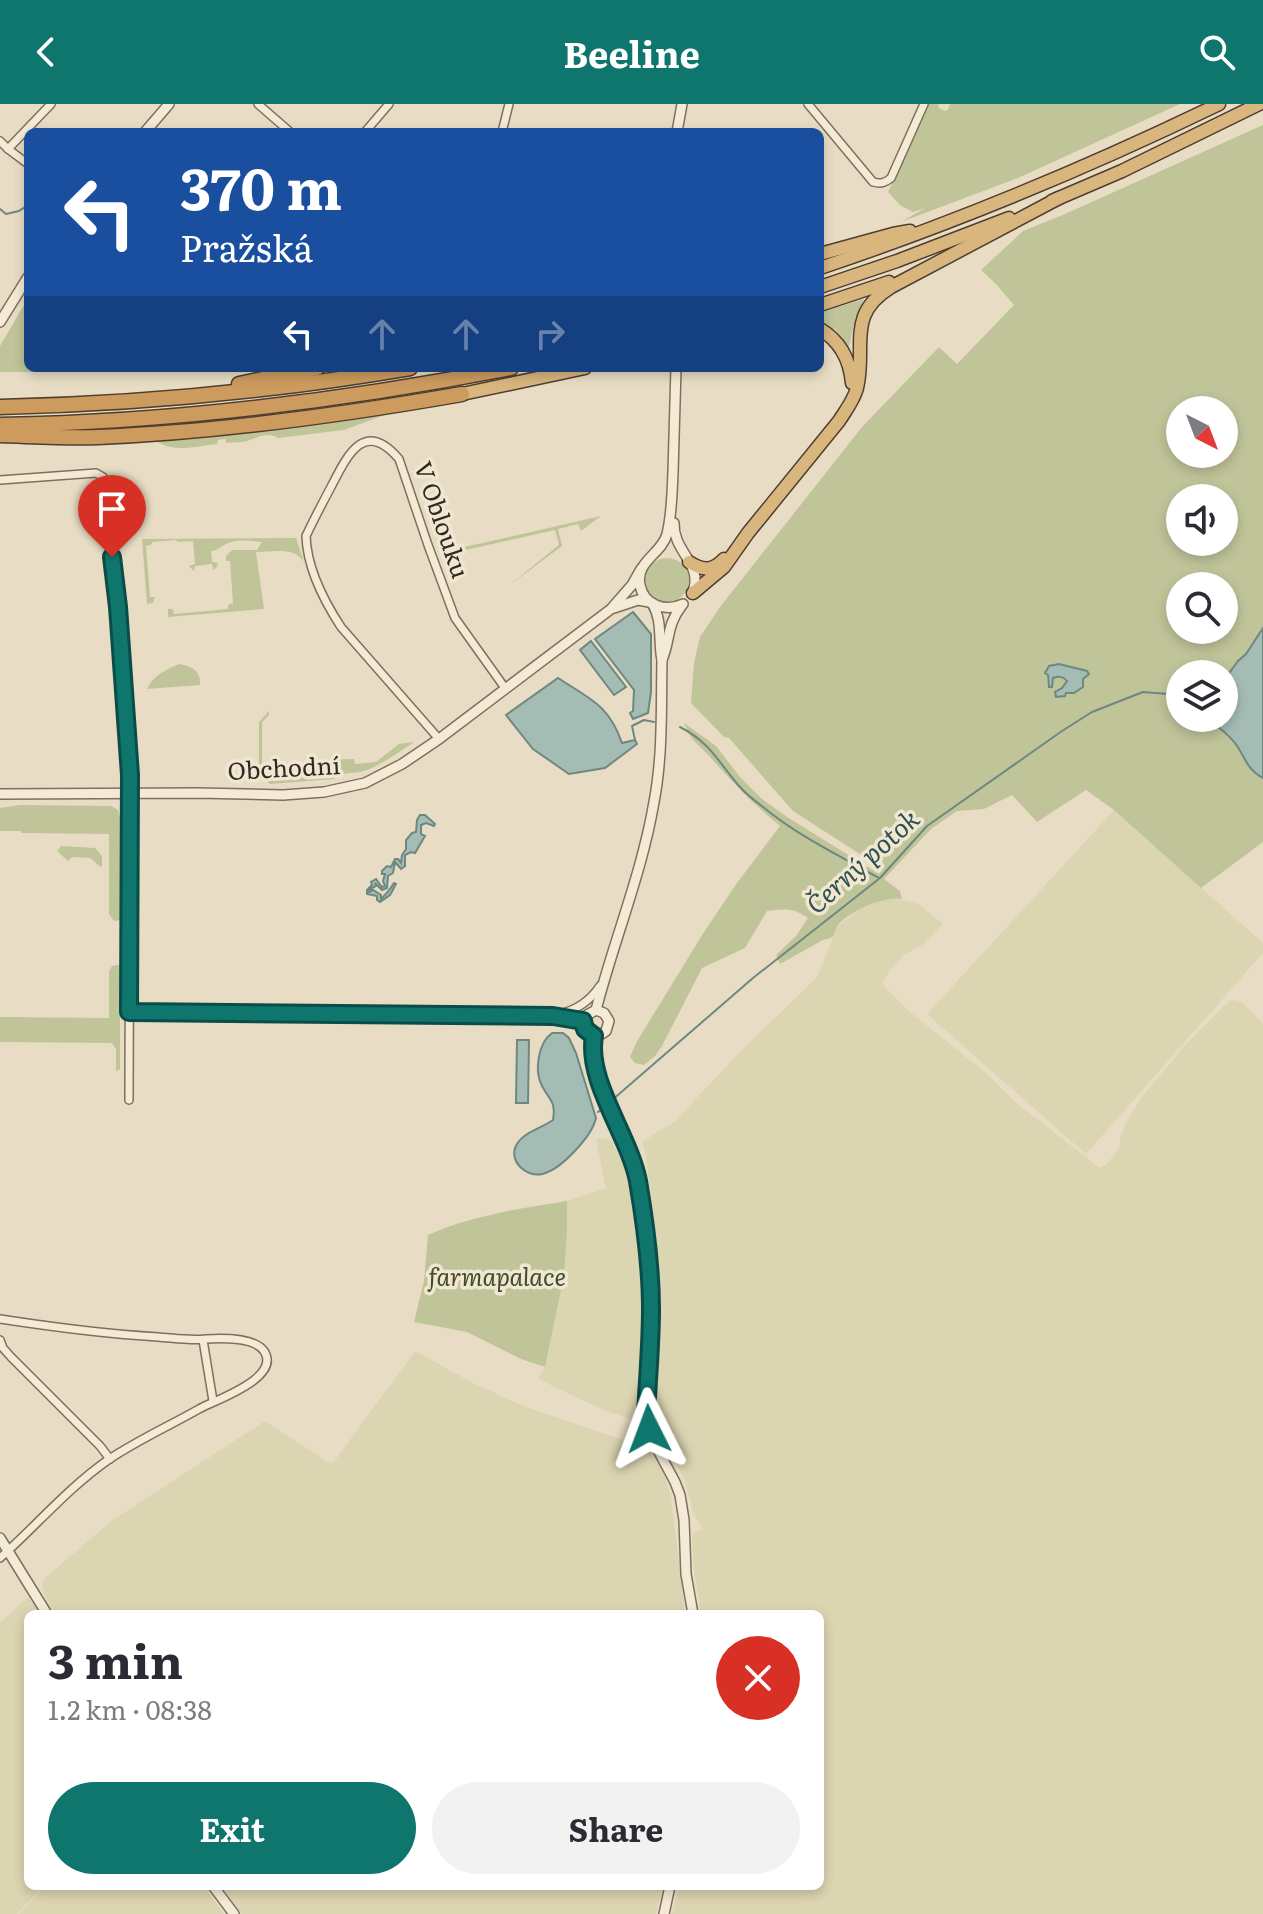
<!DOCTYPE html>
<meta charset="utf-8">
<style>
body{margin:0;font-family:Literata,serif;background:#f2f2f3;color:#2b2b33;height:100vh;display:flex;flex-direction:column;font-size:30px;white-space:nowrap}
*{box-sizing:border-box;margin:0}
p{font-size:26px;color:#7c7c81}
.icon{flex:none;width:44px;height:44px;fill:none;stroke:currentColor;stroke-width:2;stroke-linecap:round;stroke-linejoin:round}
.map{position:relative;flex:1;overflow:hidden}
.details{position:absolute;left:24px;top:1506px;width:800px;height:280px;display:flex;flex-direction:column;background:#fff;border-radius:12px;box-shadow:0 4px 12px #0003}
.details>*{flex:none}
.hud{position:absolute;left:24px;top:24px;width:800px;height:244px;border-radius:12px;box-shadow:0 4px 12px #0003;background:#1a4fa0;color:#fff;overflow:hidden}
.needle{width:52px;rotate:138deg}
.controls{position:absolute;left:1166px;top:292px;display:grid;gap:16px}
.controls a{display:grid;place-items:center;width:72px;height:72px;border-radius:50%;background:#fff;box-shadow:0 4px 12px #0003;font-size:40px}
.pin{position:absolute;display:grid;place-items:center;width:68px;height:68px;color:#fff;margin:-82px -34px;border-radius:50% 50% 50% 0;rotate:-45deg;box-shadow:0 0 8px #0007}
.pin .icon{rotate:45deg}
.me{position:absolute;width:88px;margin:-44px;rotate:357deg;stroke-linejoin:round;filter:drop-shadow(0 0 6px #0008)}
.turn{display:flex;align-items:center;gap:28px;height:168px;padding:0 24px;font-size:36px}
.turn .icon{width:104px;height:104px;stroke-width:2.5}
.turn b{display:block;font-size:56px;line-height:68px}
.lanes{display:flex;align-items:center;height:76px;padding:0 24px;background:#0003;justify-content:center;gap:40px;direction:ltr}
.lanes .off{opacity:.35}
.round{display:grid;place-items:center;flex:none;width:84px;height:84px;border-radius:42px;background:#f2f2f3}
.overview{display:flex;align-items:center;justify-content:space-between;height:136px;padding:0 24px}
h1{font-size:48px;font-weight:700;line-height:60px}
.cta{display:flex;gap:16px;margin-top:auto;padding:16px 24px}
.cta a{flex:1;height:92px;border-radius:48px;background:#0f766e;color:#fff;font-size:32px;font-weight:700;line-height:92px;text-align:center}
.cta a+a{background:#f2f2f3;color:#2b2b33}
header{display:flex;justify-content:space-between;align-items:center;height:104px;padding:0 24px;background:#0f766e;color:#fff;font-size:36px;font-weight:700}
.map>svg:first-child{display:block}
</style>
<header><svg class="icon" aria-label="back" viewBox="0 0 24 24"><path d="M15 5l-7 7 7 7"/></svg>Beeline<svg class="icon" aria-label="search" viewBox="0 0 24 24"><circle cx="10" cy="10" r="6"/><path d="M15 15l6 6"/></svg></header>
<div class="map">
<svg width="1263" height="1810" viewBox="0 0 1263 1810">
<rect width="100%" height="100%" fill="#e8ddc4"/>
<g fill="#dcd5b2">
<path d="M1114,706L1263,839V849L1086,1050L927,910Z"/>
<path d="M891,793L918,800L943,820L922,841L904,851L890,866L883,878L884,882L909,907L987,970L1015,998L1100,1064L1107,1060L1119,1044L1121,1031L1127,1017L1142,993L1186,940L1229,897L1235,896L1243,899L1263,920V1810H672L679,1782H820V1510H701L694,1465L692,1435L694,1429L703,1425L695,1413L684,1375L660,1325L655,1302L658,1192L654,1112L646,1052L642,1038L675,1017L740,948L817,873L838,822L860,805Z"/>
<path d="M599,1034L611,1036L623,1058L630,1083L640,1151L644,1191V1230L638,1307L634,1316L601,1305L538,1275L545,1263L564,1172L567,1129V1097L606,1084L596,1036Z"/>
<path d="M415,1247L475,1280L523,1302L644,1343L656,1355L665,1372L671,1392L685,1510H57L47,1497L42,1484L43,1476L110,1418L265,1317L328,1358L333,1359Z"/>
<path d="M28,1493L40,1510H28V1782H44L17,1810H0V1519Z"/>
<path d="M46,1782H203L224,1810H19Z"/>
<path d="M220,1782H663L656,1810H241Z"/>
</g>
<g fill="#c0c499" fill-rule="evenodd">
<path d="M929,0H938L939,4L945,7L948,6L950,0H1180L1018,74L901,118L925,104L913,108L900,101L888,88Z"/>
<path d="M1263,21V524L1246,550L1238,557L1224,576V570H1180V614H1206L1234,637L1248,662L1254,669L1263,674V738L1201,784L1114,706L1086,686L1037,718L1012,691L984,705L957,707L931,725L884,775L900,787L902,795C886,791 849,807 838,821C837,822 834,831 833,833L823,836L780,860L776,851L796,832L808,814C793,803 785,805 767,807L745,844L702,864L662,942L655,952L644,961L635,959L630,953L636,939L704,828L737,779L780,722C754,701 733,679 711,654C698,639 692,639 684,619L716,642L740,673L762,695L787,713L879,770L883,765L793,707L729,634L724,633L691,599L694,559L700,533L720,503L862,323L939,243L957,260L1014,201L997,181L981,166L1023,127L1065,110ZM1180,306H1224V350H1180ZM1180,394H1224V438H1180ZM1180,482H1224V526H1180ZM1059,560L1087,567L1083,575L1066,589L1058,587L1062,584L1067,577L1064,573L1059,572L1047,577L1048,570Z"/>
<path d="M28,194V264H135L121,268H0V242Z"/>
<path d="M864,195L855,215L849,243L836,226L820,216V209Z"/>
<path d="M387,310L344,326L278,334C266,327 258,334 247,337C241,339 233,338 226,339V335L218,336L217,340C198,342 175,349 158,338L159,337L300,322Z"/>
<path d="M601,412L581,427L578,420L558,425L562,442L507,483L559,441L555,426L461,447L448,449L447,447Z"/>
<path d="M296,434L304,458C294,442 272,448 256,448L264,505L168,513V505H173L174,510L228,505V501L233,499L230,457H226V452L232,446H257L262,438C253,437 238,435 228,439C220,442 220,446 211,447L212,458L218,459L216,464L213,466L212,460L195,462L194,467L189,462L195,460L193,437L178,438L176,436L152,438L151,441L146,442L150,493H155L153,499L147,500L142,435Z"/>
<circle cx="667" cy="476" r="22"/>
<path d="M179,560C192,562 201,567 200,581L147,585C152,572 167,565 179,560Z"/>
<path d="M269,607V611L262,618V662L269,669H309L316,662L317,656L354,655L355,660L376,658L399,640L414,638C399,648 382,661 364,667C353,670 343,667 334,675L270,680L259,671V618Z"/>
<path d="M20,701L111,702L118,706L121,718L120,816L114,817L109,810V730L21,729V727H0V704Z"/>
<path d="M61,742L95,744L102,752V762L101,763L90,754L72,753L68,757L57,747Z"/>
<path d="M118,861L120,862V965L116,967V945L112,939L0,938V913L109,914V867L112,862Z"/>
<path d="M567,1097V1129L564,1172L545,1263L521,1255L467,1228L414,1218L424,1177L428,1131C472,1111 519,1105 567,1097Z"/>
</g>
<g fill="#a5bcb5" stroke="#6d8881" stroke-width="2">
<path d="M633,508L651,530V588L648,609L633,615L630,609L633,607L634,586L595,535Z"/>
<path d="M1263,524V674C1246,665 1246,654 1235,639C1228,630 1216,621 1206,614H1224V576L1238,557L1246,550Z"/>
<path d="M591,537L626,583L614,591L580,546Z"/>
<path d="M1059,560L1087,567L1089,570L1083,575V583L1074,589H1066L1065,592L1056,593L1055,588L1062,584L1067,577C1063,572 1059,572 1053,574L1052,583H1049L1048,571L1045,569L1049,562Z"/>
<path d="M558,574C590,595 609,601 622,639L635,636L637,640L605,664L569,670L533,645L506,611Z"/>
<path d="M420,711H425L435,720L434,722L426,719L421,721V730L425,732L415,749L411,748L405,751V762L401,765L395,758L393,769L388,772L387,784L382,786L375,779L376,782L370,785L369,788L373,786L381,791V795C386,790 390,786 394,779L396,780L390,791L380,798L377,796V792L367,790V786L372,781L371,778L376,775L382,783L385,782L383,777L385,770H382V767L387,762L391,763L395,755H398L401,759L402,751L406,745V736L412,729L416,728L417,716Z"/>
<path d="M552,929H563L569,934L576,949L596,1014C592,1032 561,1066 542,1070C526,1074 507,1056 517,1040C524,1028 542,1024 553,1016C556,997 550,997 542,982C534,967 538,939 552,929Z"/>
<path d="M517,936H529L528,999H516Z"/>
</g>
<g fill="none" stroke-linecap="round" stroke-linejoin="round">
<g stroke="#6d8881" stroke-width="2">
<path d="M0,105L6,110L19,107L28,101"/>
<path d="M680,623C711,639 718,658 740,683C746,690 755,697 763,703C798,732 840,752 879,774"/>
<path d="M635,636L632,622L644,616L654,618"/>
<path d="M611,997L753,874L880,774L927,722L1062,627L1092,608L1143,588L1180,591"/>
<path d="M598,1008L606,1001"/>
</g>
<g stroke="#806f5d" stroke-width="10">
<g id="minor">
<path d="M258,0L290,28"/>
<path d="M808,0L873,78C881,80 885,79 891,74L924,0"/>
<path d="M365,28L389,0"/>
<path d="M502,28L509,0"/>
<path d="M0,37L8,45L28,60"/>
<path d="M8,45L51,0"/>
<path d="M0,376L96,369L103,373L106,380L118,503L130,671L129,996"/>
<path d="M439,635L341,523C324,497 307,464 306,432C314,415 323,398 332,381C348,350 365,315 399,355L428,441L455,514L505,584"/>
<path d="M129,908L553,912L583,917"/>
<path d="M559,910C577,906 590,897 600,882"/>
<path d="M0,1215C52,1223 105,1230 158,1233C173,1234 191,1237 206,1235C222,1234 254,1233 264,1247C282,1274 215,1296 199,1305C169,1322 136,1337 108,1356C68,1384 36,1422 0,1454"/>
<path d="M0,1236L3,1244L11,1253L100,1342L110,1355"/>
<path d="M203,1236L213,1297"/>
</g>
</g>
<g stroke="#806f5d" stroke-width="12">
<g id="tertiary">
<path d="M145,28L169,0"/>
<path d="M677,28L682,0"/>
<path d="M0,218L28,173"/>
<path d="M676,264C675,299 674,334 673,368C672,389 672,410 667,430C662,450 635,457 640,481C644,502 666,508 683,500"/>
<path d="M674,419C673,449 705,460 692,490"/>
<path d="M614,504L638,496L649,498"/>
<path d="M662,556C671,534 666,522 682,501"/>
<path d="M0,690L198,689L283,691L324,688L365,679L402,660L439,635L611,505L632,481L641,465"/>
<path d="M596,906L604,909L609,917L606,927C596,935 584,931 583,917L587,911L596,906C614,836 642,769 654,698C663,651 661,604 662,556C658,537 663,517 652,499"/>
<path d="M594,932L593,951L600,978L624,1034L637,1073L644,1118L651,1203L646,1309L652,1335L675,1378L680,1391L684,1416L686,1470L693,1510"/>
<path d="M0,1434L47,1510"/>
<path d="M213,1782L234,1810"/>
<path d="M664,1810L670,1782"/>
</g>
</g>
<g stroke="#4e3e30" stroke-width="15">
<g id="trunk">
<path d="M1052,97L1122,67L1259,0"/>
<path d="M820,150L893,130L910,127"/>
<path d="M820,164C957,118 1089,63 1219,0"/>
<path d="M820,183L897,157L1009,114"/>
<path d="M820,201L889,178"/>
<path d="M820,225C840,237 850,256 852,279"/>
<path d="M462,290L585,264"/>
<path d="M689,458C703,467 713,467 724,455"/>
<path d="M693,489L724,463L748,429L839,317C846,306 854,296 857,284C867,243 845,211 891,183L1059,94"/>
</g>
</g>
<g stroke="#4e3e30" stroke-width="17">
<g id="motorway">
<path d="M239,280L317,264"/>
<path d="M0,303C138,300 275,287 410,264"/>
<path d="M0,321C172,318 342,297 511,264"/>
<path d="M0,331C33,332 65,334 98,333C220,328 342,311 462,290"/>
</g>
</g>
<use href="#minor" stroke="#f4ebd6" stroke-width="7"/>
<use href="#tertiary" stroke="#f4ebd6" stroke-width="9"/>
<use href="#trunk" stroke="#dab67f" stroke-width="12"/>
<use href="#motorway" stroke="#cd9b5e" stroke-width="14"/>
</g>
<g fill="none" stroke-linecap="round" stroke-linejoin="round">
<g stroke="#0a4d48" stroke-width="20">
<path id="route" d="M112,453L118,503L130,671L129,908L553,912L583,917L585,925L594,932C586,977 629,1031 638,1077C645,1118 651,1162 651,1205C651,1239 648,1274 646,1309L649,1325"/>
</g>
<use href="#route" stroke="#0f766e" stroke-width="14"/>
</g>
<g text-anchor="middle" stroke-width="7" stroke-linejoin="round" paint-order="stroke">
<g font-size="24" fill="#32281f" stroke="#f0e7d2">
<text transform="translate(441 416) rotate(71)" y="8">V Oblouku</text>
<text transform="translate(284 665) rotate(-3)" y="8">Obchodní</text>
</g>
<g font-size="24" font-style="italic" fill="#434c28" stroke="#f0e7d2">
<text x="497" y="1182">farmapalace</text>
</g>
<g font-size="26" font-style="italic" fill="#30504d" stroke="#f0e7d2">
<text transform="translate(863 758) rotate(-42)" y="9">Černý potok</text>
</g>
</g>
</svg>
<div class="controls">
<a><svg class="needle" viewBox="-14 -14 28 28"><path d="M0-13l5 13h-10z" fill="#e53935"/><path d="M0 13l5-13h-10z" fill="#7c7c81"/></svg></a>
<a><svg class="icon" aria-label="sound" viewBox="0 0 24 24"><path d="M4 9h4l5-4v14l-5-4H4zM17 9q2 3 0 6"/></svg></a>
<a><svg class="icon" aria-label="search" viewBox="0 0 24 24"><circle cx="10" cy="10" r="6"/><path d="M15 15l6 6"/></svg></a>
<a><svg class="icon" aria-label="layers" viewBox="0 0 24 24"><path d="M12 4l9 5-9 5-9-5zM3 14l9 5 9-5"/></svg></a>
</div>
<div class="pin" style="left:112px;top:453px;background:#d93025"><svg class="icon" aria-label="arrive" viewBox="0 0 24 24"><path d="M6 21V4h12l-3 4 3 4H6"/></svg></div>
<svg class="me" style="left:649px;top:1325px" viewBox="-20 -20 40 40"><path d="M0-17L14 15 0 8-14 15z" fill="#0f766e" stroke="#fff" stroke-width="4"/></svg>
<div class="hud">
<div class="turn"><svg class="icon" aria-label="left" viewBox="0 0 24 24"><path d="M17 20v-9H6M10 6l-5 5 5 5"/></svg><div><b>370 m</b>Pražská</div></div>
<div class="lanes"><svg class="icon" aria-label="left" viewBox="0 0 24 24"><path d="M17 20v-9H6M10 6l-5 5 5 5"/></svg><svg class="icon off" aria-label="ahead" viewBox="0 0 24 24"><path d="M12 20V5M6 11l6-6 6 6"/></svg><svg class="icon off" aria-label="ahead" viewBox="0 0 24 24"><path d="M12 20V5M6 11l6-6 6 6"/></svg><svg class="icon off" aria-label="right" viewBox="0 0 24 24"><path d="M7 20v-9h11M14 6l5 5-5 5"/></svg></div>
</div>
<section class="details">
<div class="overview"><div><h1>3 min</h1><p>1.2 km · 08:38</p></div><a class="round" style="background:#d93025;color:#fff"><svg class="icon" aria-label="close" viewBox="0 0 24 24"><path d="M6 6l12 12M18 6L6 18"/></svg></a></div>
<div class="cta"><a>Exit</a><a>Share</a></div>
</section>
</div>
